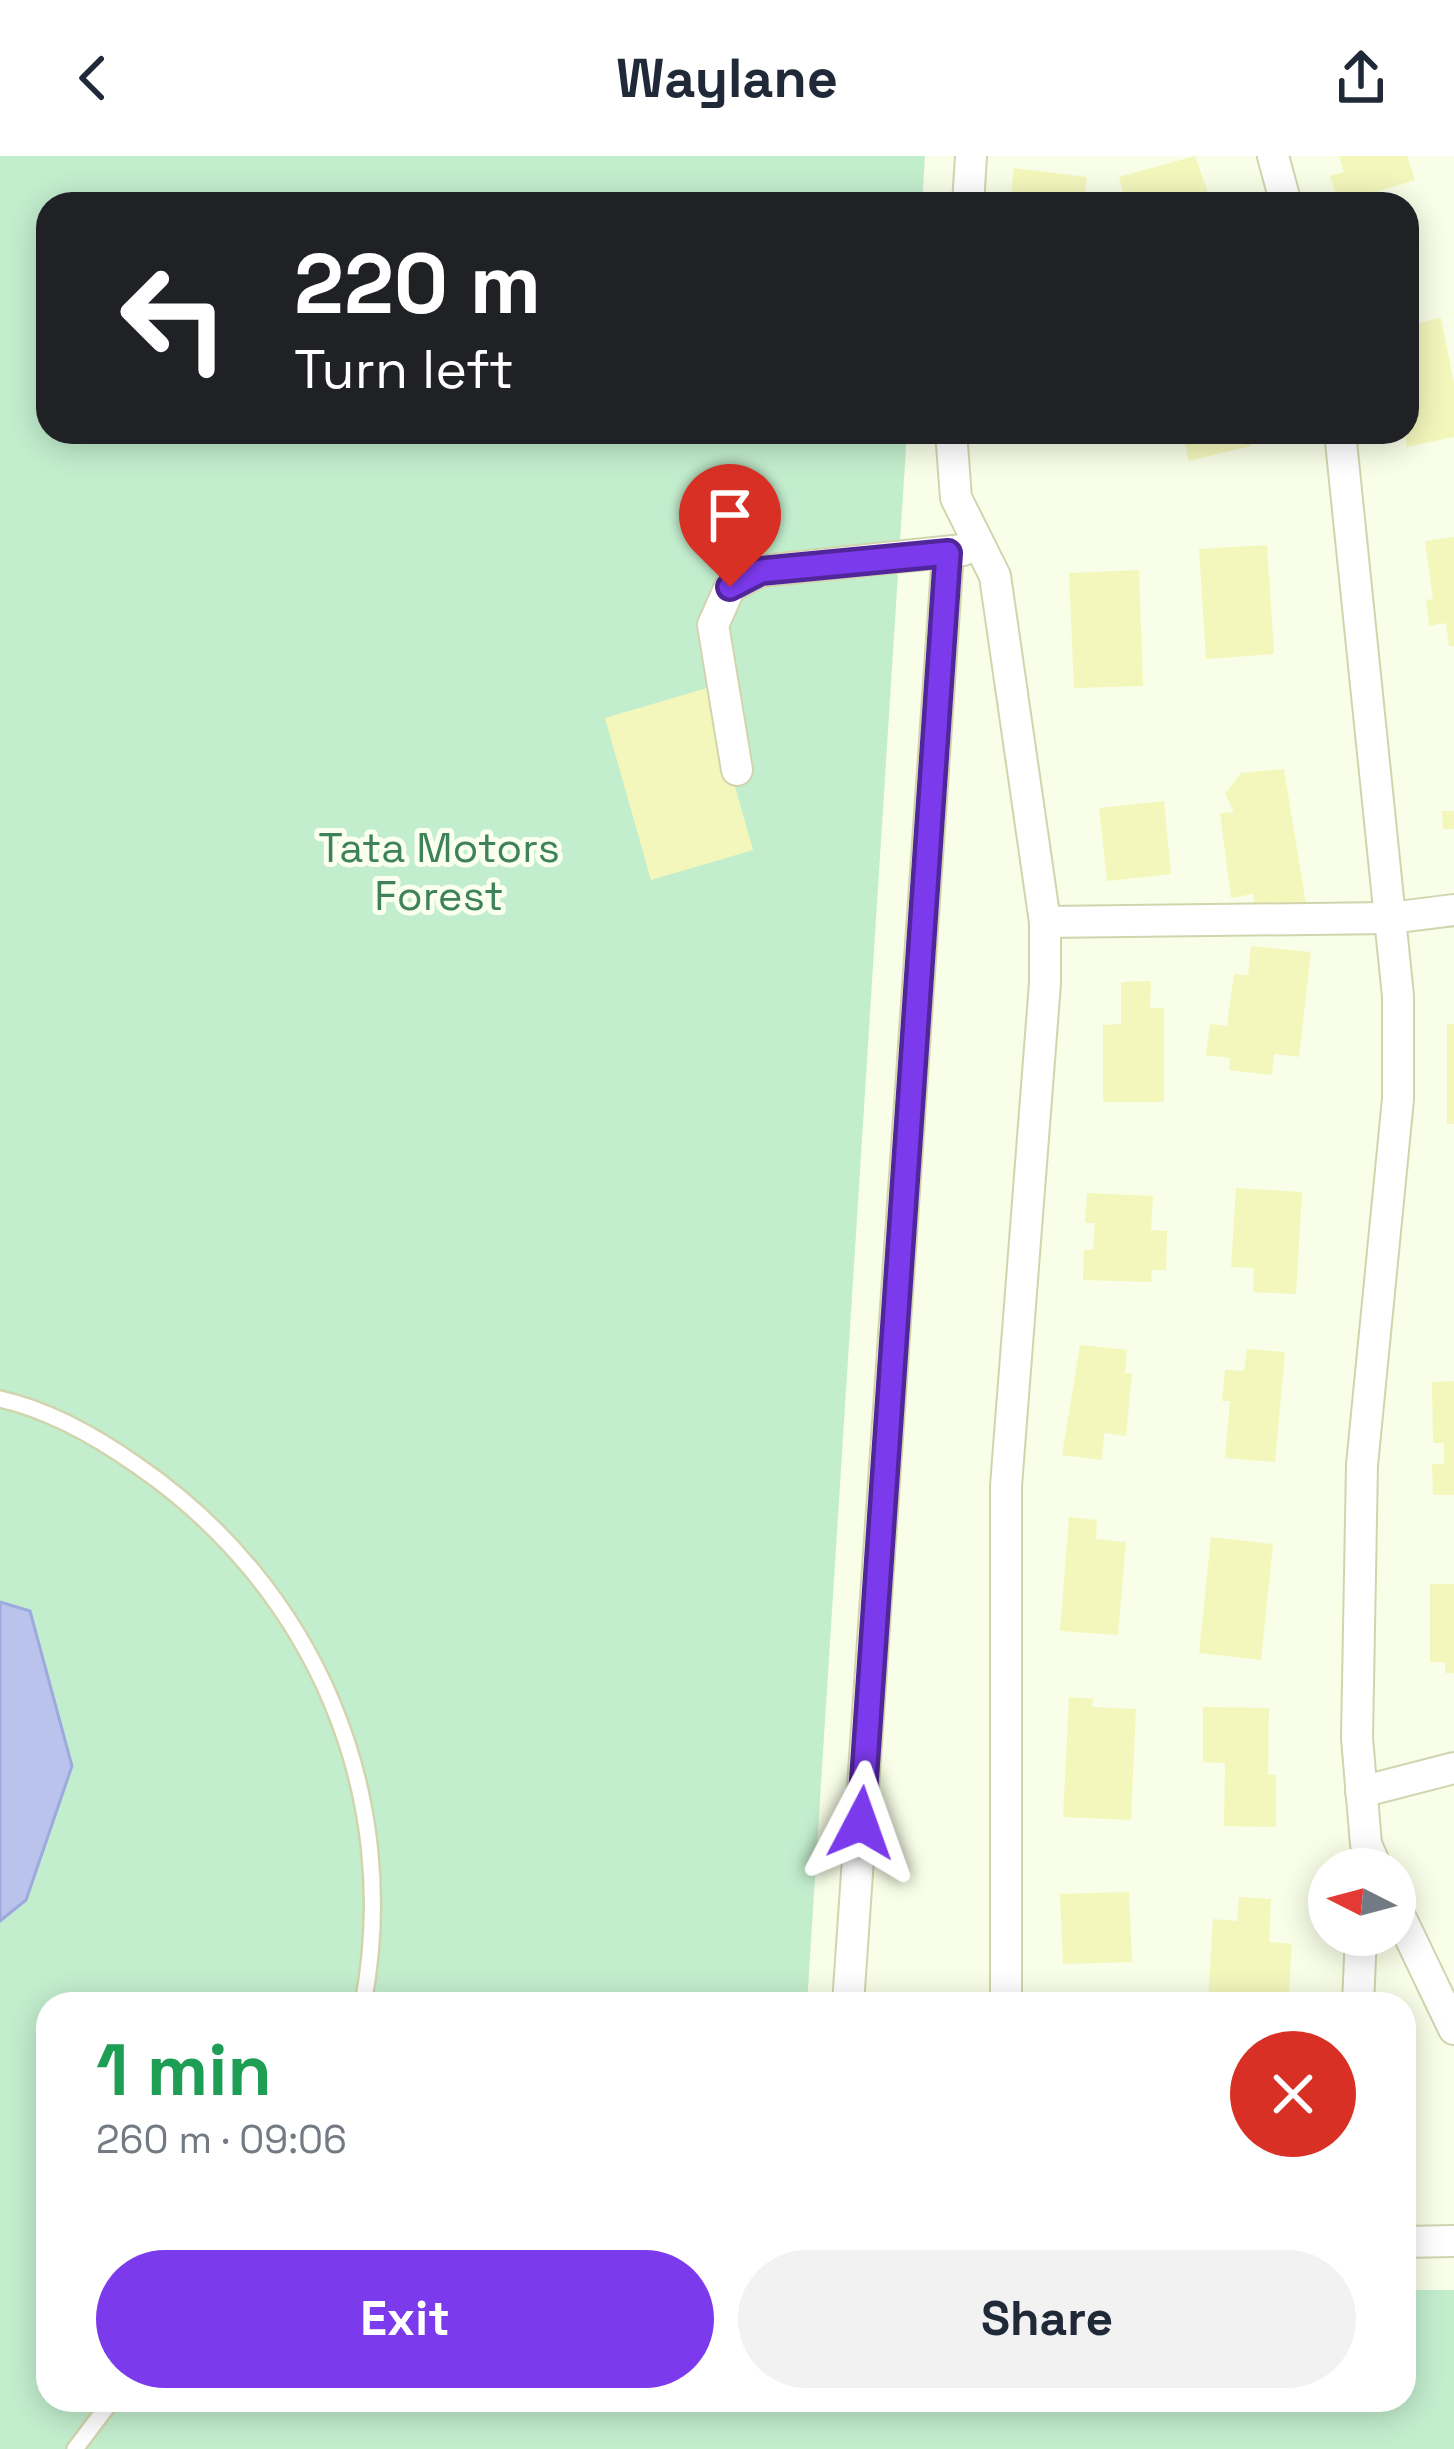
<!DOCTYPE html>
<meta charset="utf-8">
<style>
body{margin:0;font-family:"Space Grotesk",sans-serif;background:#f2f2f3;color:#1f2937;height:100vh;display:flex;flex-direction:column;font-size:45px;white-space:nowrap}
*{box-sizing:border-box;margin:0}
p{font-size:39px;color:#747a83}
.icon{flex:none;width:66px;height:66px;fill:none;stroke:currentColor;stroke-width:2;stroke-linecap:round;stroke-linejoin:round}
.map{position:relative;flex:1;overflow:hidden}
.details{position:absolute;left:36px;top:1836px;width:1380px;height:420px;display:flex;flex-direction:column;background:#fff;border-radius:36px;box-shadow:0 6px 30px #0003}
.details>*{flex:none}
.banner{position:absolute;left:36px;top:36px;width:1383px;height:252px;border-radius:36px;box-shadow:0 6px 30px #0003;background:#202124;color:#fff;overflow:hidden}
.needle{width:78px;rotate:276deg}
.fabs{position:absolute;left:1308px;top:1692px;display:grid;gap:24px}
.fabs a{display:grid;place-items:center;width:108px;height:108px;border-radius:50%;background:#fff;box-shadow:0 6px 30px #0003;font-size:60px}
.pin{position:absolute;display:grid;place-items:center;width:102px;height:102px;color:#fff;margin:-123px -51px;border-radius:50% 50% 50% 0;rotate:-45deg;box-shadow:0 0 12px #0007}
.pin .icon{rotate:45deg}
.me{position:absolute;width:132px;margin:-66px;rotate:4deg;stroke-linejoin:round;filter:drop-shadow(0 0 9px #0008)}
.turn{display:flex;align-items:center;gap:42px;height:252px;padding:0 60px;font-size:54px}
.turn .icon{width:156px;height:156px;stroke-width:2.5}
.turn b{display:block;font-size:84px;line-height:102px}
.round{display:grid;place-items:center;flex:none;width:126px;height:126px;border-radius:63px;background:#f2f2f3}
.head{display:flex;align-items:center;justify-content:space-between;height:204px;padding:0 60px}
h1{font-size:72px;font-weight:700;line-height:90px;color:#1e9e55}
.action{display:flex;gap:24px;margin-top:auto;padding:24px 60px}
.action a{flex:1;height:138px;border-radius:72px;background:#7c3aed;color:#fff;font-size:48px;font-weight:700;line-height:138px;text-align:center}
.action a+a{background:#f2f2f3;color:#1f2937}
header{display:flex;justify-content:space-between;align-items:center;height:156px;padding:0 60px;background:#fff;font-size:54px;font-weight:700}
.map>svg:first-child{display:block}
</style>
<header><svg class="icon" aria-label="back" viewBox="0 0 24 24"><path d="M15 5l-7 7 7 7"/></svg>Waylane<svg class="icon" aria-label="share" viewBox="0 0 24 24"><path d="M12 15V3M7 8l5-5 5 5M5 13v7h14v-7"/></svg></header>
<div class="map">
<svg width="1454" height="2293" viewBox="0 0 1454 2293">
<rect width="100%" height="100%" fill="#f8fee7"/>
<path fill="#c3eece" d="M0,0H925L922,48H48V276H907L807,1848H48V2244H1404V2134H1454V2293H0Z"/>
<path fill="#b9c3eb" stroke="#9eaade" stroke-width="3" d="M0,1446L30,1455L72,1610L26,1744L0,1765Z"/>
<g fill="#f4f7bc">
<path d="M1195,0L1212,48H1126L1119,21Z"/>
<path d="M1339,0H1407L1415,24L1339,48L1330,20L1344,16Z"/>
<path d="M1014,12L1087,21L1083,48H1010Z"/>
<path d="M1441,162L1454,228V281L1406,291L1407,169Z"/>
<path d="M1182,276H1247L1251,290L1189,305Z"/>
<path d="M1454,381V490H1449L1446,467L1429,470L1426,444L1433,443L1425,385Z"/>
<path d="M1267,389L1274,498L1206,503L1199,393Z"/>
<path d="M1139,414L1143,530L1074,532L1069,417Z"/>
<path d="M707,532L753,694L651,724L605,562Z"/>
<path d="M1284,613L1306,748L1255,754L1253,738L1231,742L1220,657L1234,656L1225,638L1241,617Z"/>
<path d="M1164,645L1171,718L1107,725L1099,652Z"/>
<path d="M1442,655H1454V673H1443Z"/>
<path d="M1251,790L1311,796L1299,901L1274,898L1272,919L1229,914L1230,902L1206,899L1210,868L1227,870L1234,818L1248,819Z"/>
<path d="M1151,825L1150,852H1164V946H1103V869L1121,868V826Z"/>
<rect x="1447" y="868" width="7" height="100"/>
<path d="M1236,1032L1302,1036L1296,1138L1253,1136L1254,1112L1231,1111Z"/>
<path d="M1087,1037L1153,1040L1151,1074L1167,1075L1166,1114H1152L1151,1126L1083,1124L1084,1094H1093L1095,1067H1085Z"/>
<path d="M1080,1189L1127,1194L1125,1217H1132L1126,1280L1104,1277L1102,1304L1062,1299Z"/>
<path d="M1247,1193L1285,1196L1275,1306L1225,1302L1230,1245H1222L1225,1214L1244,1215Z"/>
<path d="M1454,1225V1339H1433L1432,1308H1444V1287H1433L1432,1226Z"/>
<path d="M1069,1361L1097,1364L1096,1383L1126,1386L1118,1479L1060,1475Z"/>
<path d="M1211,1381L1273,1388L1261,1504L1199,1497Z"/>
<path d="M1430,1428H1454V1517H1445V1506H1430Z"/>
<path d="M1069,1541L1093,1543L1092,1551L1136,1553L1131,1664L1063,1661Z"/>
<path d="M1203,1551L1269,1552L1268,1619H1276V1671L1224,1670L1225,1607L1203,1606Z"/>
<path d="M1129,1736L1132,1806L1063,1808L1060,1738Z"/>
<path d="M1239,1741L1271,1743L1269,1786L1292,1788L1288,1848L1208,1847L1213,1763L1237,1765Z"/>
</g>
<g fill="none" stroke-linecap="round" stroke-linejoin="round">
<g stroke="#d1d5ae" stroke-width="20">
<g id="lane">
<path d="M0,1243C50,1254 97,1281 138,1310C314,1431 403,1638 363,1848"/>
<path d="M75,2293L112,2244"/>
</g>
</g>
<g stroke="#d1d5ae" stroke-width="34">
<g id="street">
<path d="M1273,0L1286,48"/>
<path d="M968,48L971,0"/>
<path d="M951,276L956,342L995,420L1045,766V827L1006,1330V1848"/>
<path d="M1340,276L1398,840V943L1362,1309L1357,1582L1366,1688L1377,1713"/>
<path d="M737,614L713,469L730,431L761,415L963,394"/>
<path d="M1045,766L1390,762L1454,754"/>
<path d="M1361,1636L1454,1612"/>
<path d="M1395,1750L1454,1873"/>
<path d="M848,1848L948,396"/>
<path d="M1358,1848L1361,1779"/>
<path d="M1404,2086L1454,2085"/>
</g>
</g>
<use href="#lane" stroke="#fff" stroke-width="15"/>
<use href="#street" stroke="#fff" stroke-width="30"/>
</g>
<g fill="none" stroke-linecap="round" stroke-linejoin="round">
<g stroke="#51269a" stroke-width="30">
<path id="route" d="M730,431L761,415L948,397L861,1667"/>
</g>
<use href="#route" stroke="#7c3aed" stroke-width="21"/>
</g>
<g text-anchor="middle" stroke-width="10" stroke-linejoin="round" paint-order="stroke">
<g font-size="42" fill="#3e8357" stroke="#fbfff0">
<text x="439" y="706">Tata Motors<tspan x="439" dy="48">Forest</tspan></text>
</g>
</g>
</svg>
<div class="fabs">
<a><svg class="needle" viewBox="-14 -14 28 28"><path d="M0-13l5 13h-10z" fill="#e53935"/><path d="M0 13l5-13h-10z" fill="#747a83"/></svg></a>
</div>
<div class="pin" style="left:730px;top:431px;background:#d93025"><svg class="icon" aria-label="arrive" viewBox="0 0 24 24"><path d="M6 21V4h12l-3 4 3 4H6"/></svg></div>
<svg class="me" style="left:861px;top:1667px" viewBox="-20 -20 40 40"><path d="M0-17L14 15 0 8-14 15z" fill="#7c3aed" stroke="#fff" stroke-width="4"/></svg>
<div class="banner">
<div class="turn"><svg class="icon" aria-label="left" viewBox="0 0 24 24"><path d="M17 20v-9H6M10 6l-5 5 5 5"/></svg><div><b>220 m</b>Turn left</div></div>
</div>
<section class="details">
<div class="head"><div><h1>1 min</h1><p>260 m · 09:06</p></div><a class="round" style="background:#d93025;color:#fff"><svg class="icon" aria-label="close" viewBox="0 0 24 24"><path d="M6 6l12 12M18 6L6 18"/></svg></a></div>
<div class="action"><a>Exit</a><a>Share</a></div>
</section>
</div>
